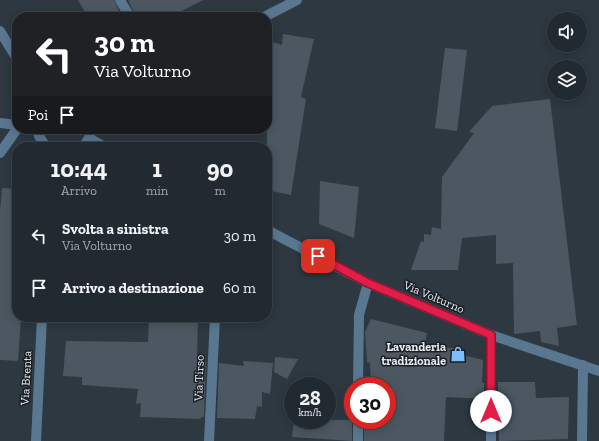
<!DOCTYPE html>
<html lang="it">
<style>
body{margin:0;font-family:"Zilla Slab",serif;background:#2e363d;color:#f1f3f6;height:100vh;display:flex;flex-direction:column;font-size:15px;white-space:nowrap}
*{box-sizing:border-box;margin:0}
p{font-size:13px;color:#a2a7ab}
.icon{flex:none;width:22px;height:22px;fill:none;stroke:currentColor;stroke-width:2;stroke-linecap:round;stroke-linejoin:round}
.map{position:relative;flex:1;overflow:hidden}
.sheet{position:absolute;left:12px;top:142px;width:260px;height:180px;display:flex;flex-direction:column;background:#222a31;border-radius:16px;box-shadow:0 2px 10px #0003,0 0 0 1px #3f464d}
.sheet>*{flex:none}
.hud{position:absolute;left:12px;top:12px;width:260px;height:122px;border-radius:16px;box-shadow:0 2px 10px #0003,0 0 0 1px #3f464d;background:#202124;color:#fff;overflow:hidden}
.tools{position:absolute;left:547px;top:12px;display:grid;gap:8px}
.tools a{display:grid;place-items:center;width:40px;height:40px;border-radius:50%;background:#222a31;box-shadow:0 2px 10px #0003,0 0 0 1px #3f464d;font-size:20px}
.speed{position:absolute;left:284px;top:377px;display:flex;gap:8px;font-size:20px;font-weight:700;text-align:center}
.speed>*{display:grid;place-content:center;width:52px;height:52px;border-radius:50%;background:#222a31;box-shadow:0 2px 10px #0003,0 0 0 1px #3f464d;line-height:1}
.speed small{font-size:10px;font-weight:400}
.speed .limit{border:6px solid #d22;background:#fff;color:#111}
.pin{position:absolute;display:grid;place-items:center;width:34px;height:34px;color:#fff;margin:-17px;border-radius:8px;box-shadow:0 2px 6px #0006}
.me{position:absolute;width:44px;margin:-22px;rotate:0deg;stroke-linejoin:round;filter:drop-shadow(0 0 3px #0008)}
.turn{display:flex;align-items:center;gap:14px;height:84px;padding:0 16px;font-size:18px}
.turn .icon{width:52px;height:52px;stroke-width:2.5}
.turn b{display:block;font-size:28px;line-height:34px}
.then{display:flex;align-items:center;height:38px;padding:0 16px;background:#0003;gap:8px;font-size:15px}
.eta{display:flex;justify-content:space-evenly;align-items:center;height:68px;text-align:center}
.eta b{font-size:24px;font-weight:700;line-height:28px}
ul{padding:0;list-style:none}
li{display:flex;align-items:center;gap:12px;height:52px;padding:0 16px}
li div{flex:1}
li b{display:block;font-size:15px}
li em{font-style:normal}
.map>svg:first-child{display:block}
</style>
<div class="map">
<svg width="599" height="441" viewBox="0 0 599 441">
<rect width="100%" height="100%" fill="#2d3841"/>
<g fill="#4c5762">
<path d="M78,0H114L122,17H88Z"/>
<path d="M128,0H203L170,17H136Z"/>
<path d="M283,34L314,39L301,97L306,99L291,195L267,190V40L282,45Z"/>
<path d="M445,48L467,50L457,131L435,128Z"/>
<path d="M550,99L577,325L557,328L559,346L541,342L540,331L514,334L513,263L496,264V235L462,238L458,270H411L421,241L424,242V234L431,235L432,227L441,229L442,177L474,133L469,132L492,106Z"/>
<path d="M320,181L359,187L354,238L319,224Z"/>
<path d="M2,188L17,189V260L14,259L17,317H21L18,361L0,360V211Z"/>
<path d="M149,317H198L197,361L206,362L204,417H201V419L140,417L141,403L136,404L138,389L82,385V377L63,376L66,341L148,342Z"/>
<path d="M371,319L427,333L424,348H452L462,350L463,355L483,360L482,383H484V399L446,397L444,441H364V420H387V386H371L370,363L367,362L365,332Z"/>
<path d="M275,357L298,359L287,379L274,372Z"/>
<path d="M243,361L273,363L270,394L262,392V407L257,406L255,419L217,418L219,363L244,366Z"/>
<path d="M498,382H535L536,398L569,397L568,439L499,441Z"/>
<path d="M294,420H352V441L292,437Z"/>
</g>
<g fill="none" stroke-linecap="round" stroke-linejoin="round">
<g stroke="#5a7791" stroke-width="10">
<path d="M120,0L130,17"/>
<path d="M0,31L17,59"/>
<path d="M0,153L17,129"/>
<path d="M491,335V441"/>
<path d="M358,386L359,315L368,283"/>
<path d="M36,441L42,317"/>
<path d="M209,441L215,317"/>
<path d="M358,441V420"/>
<path d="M582,441L583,365"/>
</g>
<g stroke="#5a7791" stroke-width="10">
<path d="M264,17L297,0"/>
<path d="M0,123L17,125"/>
<path d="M37,129L39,136L46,147"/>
<path d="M89,138L105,147"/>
<path d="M83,147L89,138L92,129"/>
<path d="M267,230L368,283L491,335L599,371"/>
</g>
</g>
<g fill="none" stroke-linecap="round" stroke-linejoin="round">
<g stroke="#92132f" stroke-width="10">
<path id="route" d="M318,256L368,283L491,335V411"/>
</g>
<use href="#route" stroke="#e11d48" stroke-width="7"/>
</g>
<defs>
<g id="shop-bare" transform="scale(1.2)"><path d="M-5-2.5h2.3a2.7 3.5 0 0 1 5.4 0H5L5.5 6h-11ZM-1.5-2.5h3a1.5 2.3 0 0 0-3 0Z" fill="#7cbef9" stroke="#1a1e23" stroke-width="2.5" paint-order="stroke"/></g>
</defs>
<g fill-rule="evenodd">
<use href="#shop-bare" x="458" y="354"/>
</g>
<g text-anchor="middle" stroke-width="3" stroke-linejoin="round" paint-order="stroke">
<g font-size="12" fill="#e5ecf2" stroke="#1a1e23">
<text transform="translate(434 297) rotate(23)" y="4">Via Volturno</text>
<text transform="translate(26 378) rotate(-87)" y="4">Via Brenta</text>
<text transform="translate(199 378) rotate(-88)" y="4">Via Tirso</text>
</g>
<g font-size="12" font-weight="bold" fill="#e5ecf2" stroke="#1a1e23" text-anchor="end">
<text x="446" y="351">Lavanderia<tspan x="446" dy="14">tradizionale</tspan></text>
</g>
</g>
</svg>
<div class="tools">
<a><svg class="icon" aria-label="sound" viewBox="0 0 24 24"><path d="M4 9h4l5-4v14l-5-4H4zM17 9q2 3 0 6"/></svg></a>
<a><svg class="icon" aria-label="layers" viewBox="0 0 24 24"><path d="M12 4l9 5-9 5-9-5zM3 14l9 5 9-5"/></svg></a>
</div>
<div class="speed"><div>28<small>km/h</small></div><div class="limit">30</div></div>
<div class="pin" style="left:318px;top:256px;background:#d93025"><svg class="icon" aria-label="arrive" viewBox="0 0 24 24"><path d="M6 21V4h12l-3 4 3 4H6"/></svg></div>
<svg class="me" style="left:491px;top:411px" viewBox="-20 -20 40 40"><circle r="19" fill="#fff"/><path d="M0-13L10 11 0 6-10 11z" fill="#e11d48"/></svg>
<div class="hud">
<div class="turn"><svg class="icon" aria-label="left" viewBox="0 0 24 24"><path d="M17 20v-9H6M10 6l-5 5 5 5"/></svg><div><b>30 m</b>Via Volturno</div></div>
<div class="then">Poi<svg class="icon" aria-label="arrive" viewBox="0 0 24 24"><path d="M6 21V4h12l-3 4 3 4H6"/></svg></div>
</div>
<section class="sheet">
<div class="eta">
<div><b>10:44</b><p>Arrivo</p></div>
<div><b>1</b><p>min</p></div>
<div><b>90</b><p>m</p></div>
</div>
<ul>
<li><svg class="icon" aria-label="left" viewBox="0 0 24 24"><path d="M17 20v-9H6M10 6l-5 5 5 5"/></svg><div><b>Svolta a sinistra</b><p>Via Volturno</p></div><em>30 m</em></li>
<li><svg class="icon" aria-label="arrive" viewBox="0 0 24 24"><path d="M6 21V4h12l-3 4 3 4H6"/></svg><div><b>Arrivo a destinazione</b></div><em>60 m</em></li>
</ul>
</section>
</div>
